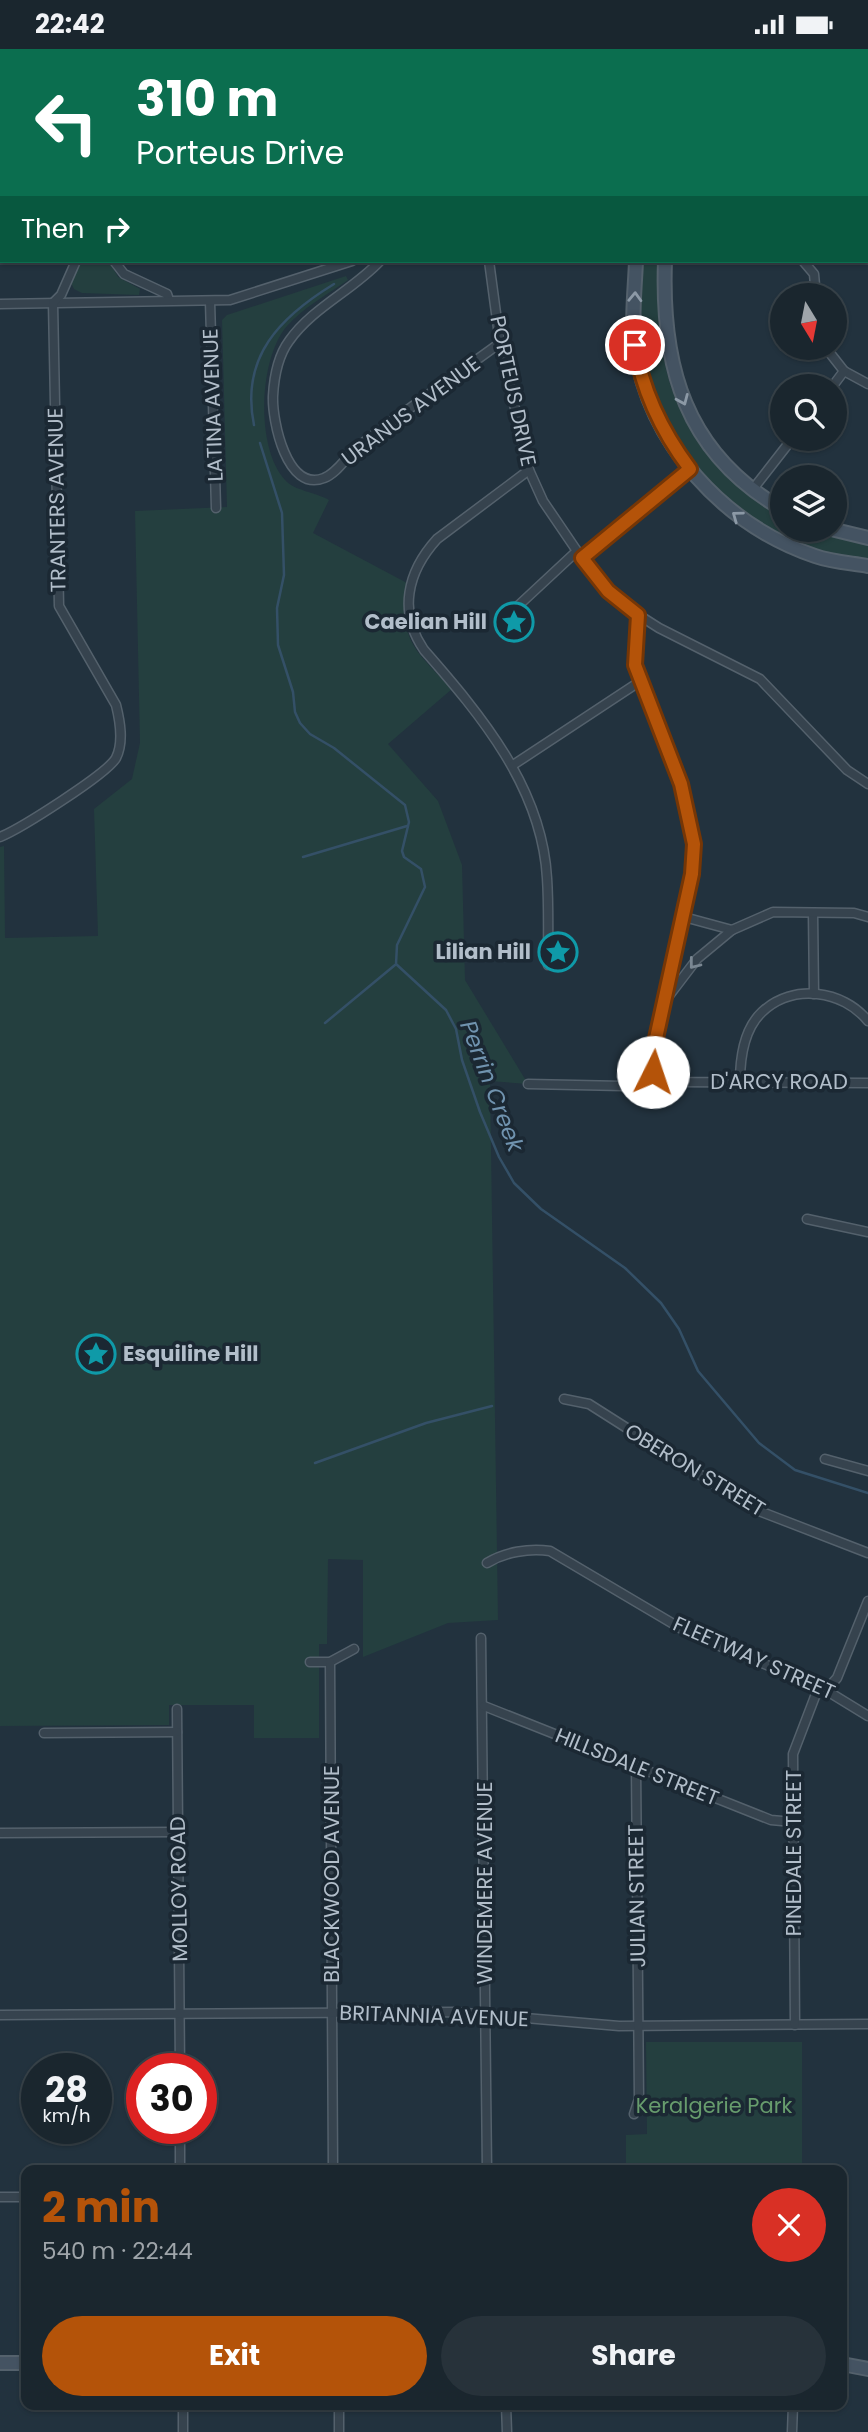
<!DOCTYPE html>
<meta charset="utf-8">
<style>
body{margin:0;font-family:Poppins,sans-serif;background:#27323a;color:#f1f3f6;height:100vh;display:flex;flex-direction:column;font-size:26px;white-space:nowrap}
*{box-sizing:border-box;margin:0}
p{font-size:23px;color:#9fa5aa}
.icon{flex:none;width:38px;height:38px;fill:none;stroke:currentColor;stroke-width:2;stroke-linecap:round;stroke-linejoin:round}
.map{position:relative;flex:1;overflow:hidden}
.sheet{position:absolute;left:21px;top:2116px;width:826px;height:245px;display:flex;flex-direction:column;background:#1a262e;border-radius:14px;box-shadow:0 2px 5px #0004,0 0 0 2px #38434a}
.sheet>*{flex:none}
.hud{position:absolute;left:0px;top:0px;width:868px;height:214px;box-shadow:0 2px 5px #0004,0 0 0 2px #38434a;background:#0b6e4f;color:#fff;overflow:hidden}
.needle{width:46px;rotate:170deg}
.fabs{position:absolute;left:770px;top:234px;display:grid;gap:14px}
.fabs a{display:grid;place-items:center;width:77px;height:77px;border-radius:50%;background:#1a262e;box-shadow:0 2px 5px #0004,0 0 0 2px #38434a;font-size:35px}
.speed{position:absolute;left:21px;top:2004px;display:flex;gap:14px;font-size:35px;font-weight:700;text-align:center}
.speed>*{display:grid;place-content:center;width:91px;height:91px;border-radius:50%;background:#1a262e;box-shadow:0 2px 5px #0004,0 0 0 2px #38434a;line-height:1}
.speed small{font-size:18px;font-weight:400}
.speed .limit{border:10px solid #d22;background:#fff;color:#111}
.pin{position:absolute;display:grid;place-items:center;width:60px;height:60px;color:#fff;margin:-30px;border:4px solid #fff;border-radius:50%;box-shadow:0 2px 7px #0007}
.me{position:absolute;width:77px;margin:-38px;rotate:4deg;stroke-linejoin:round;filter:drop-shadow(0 0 5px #0008)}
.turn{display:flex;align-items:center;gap:24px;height:147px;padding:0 21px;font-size:32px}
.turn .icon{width:91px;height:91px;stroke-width:2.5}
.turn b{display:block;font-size:49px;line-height:60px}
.then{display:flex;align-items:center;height:66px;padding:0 21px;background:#0003;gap:14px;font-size:26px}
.round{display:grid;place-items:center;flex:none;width:74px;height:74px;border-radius:37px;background:#27323a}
.overview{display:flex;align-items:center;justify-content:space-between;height:119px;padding:0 21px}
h1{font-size:42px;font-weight:700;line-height:52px;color:#b45309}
.button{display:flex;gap:14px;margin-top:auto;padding:14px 21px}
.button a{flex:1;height:80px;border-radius:42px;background:#b45309;color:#fff;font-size:28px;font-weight:700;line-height:80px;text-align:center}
.button a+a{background:#27323a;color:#f1f3f6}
.status{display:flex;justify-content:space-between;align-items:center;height:49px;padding:0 35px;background:#1a262e;direction:ltr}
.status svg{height:19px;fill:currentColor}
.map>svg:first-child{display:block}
</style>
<div class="status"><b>22:42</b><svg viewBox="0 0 49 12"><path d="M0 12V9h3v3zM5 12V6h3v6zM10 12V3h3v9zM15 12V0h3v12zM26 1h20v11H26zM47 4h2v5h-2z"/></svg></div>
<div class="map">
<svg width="868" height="2383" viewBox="0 0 868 2383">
<rect width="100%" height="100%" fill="#22323e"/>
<g fill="#243f3f">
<path d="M555,0H868V83L866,2Z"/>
<path d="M82,212H109L118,228L140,240L139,246L82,244L74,240L70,232Z"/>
<path d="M639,212H661C659,263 656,330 690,373C716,406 752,434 782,463V481H826L868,492V514L815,504L740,465L688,411L656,355L642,317L637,269Z"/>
<path d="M346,227L348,231C328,245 304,258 287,277C259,309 255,398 285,431C295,442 315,443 329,451L313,484L407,534C399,592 414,600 452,640L388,695L438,752L462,816L465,931L528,1035L490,1032L498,1571L448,1574L363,1608V1511L328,1510L327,1595H319V1689H254V1656H169V1676L0,1677V798L4,797L5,889L98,887L94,760L132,730L140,694L135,462L227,458L222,271L227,266Z"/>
<path d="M646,1993H802V2121H626V2086L647,2085Z"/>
</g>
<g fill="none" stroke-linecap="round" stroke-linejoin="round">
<g stroke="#345067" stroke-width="2.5">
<path d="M254,376C240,308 280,268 334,235"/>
<path d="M260,394L282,464L284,526L277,559L278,596L293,643L295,663L300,674L310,685L334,699L405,756L409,773L402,802L404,808L421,820L425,838L397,896L396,915L446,961L456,980L462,1011L480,1063L499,1108L514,1134L541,1160L625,1219L661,1254L679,1280L698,1322L759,1394L795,1421L868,1444"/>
<path d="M303,808L407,777"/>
<path d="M325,974L395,916"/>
<path d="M315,1414L426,1374L492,1357"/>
</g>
<g stroke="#54616c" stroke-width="11">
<g id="street">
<path d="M106,0V2"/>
<path d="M454,0V2"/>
<path d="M302,2V0"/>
<path d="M114,212L124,225L167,245L169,251"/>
<path d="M380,212C353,241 312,259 289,292C278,307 274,329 273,347C272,372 287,444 324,429C338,424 347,406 359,397C405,362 453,328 500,294"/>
<path d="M489,212L500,294L529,421L543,452L577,502L623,556L659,579L760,630L847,721L868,735"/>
<path d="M803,212L814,225L816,247"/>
<path d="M210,252L216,459"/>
<path d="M0,255L230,251L352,212"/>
<path d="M826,299L844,322L868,335"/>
<path d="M832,338L844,322"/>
<path d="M529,421L437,490C407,523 398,563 424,601C481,666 542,739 547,829C549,858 548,887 548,916"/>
<path d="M753,440L792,390"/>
<path d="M582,509L690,420"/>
<path d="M638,566L635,616L681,735L693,795L692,825L651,1012L653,1023"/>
<path d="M506,568L577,502"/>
<path d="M513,716L639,633"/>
<path d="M0,788C20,780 107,725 116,709C124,693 120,672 116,656L59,557L53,254L61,246L76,212"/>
<path d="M813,864L814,945"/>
<path d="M684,868L732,881L773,863L854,864L868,868"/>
<path d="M665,952L697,910L732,881"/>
<path d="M653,1023L662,1031L674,1033L868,1034"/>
<path d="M740,1033C740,1009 744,980 762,963C793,934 843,941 868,972"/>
<path d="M528,1035L623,1037L653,1023"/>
<path d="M807,1170L868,1183"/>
<path d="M564,1350L589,1355L754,1460L868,1504"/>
<path d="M825,1410L868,1422"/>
<path d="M487,1514C505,1503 529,1499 550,1502L692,1586L819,1637L868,1667"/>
<path d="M481,1589L487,2121"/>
<path d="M310,1613H330L354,1600"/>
<path d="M330,1613L333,2121"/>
<path d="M827,1640L837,1629L868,1552"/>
<path d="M484,1657L771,1771L793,1773"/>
<path d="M177,1660L180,2020"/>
<path d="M44,1684L177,1683"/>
<path d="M0,1784L178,1783"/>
<path d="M0,1966L454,1963L619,1977L868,1975"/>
<path d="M795,1976L793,1705L819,1637"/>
<path d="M634,2065L639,2050L636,1718"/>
<path d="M180,2121V2079"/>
<path d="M0,2148H26"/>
<path d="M183,2356V2383"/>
<path d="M339,2356V2383"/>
<path d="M506,2356L507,2383"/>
<path d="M792,2383L793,2356"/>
</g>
</g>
<g stroke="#54616c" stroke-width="16">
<g id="secondary">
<path d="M519,0L521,2"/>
<path d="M536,0L539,2"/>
<path d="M866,161H868"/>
<path d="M636,212C635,240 631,270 635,298C649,395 724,476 815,507C832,513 851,514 868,517"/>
<path d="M665,212C661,317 685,404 782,460"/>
<path d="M835,481L868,489"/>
<path d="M0,2314H26"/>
<path d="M842,2315L868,2320"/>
</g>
</g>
<use href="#street" stroke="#36434e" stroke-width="8"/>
<use href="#secondary" stroke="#445362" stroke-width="12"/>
</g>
<defs><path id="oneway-chevron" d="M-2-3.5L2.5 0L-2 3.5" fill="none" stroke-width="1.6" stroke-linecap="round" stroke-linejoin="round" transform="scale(1.75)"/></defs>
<g stroke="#8c99a6">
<use href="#oneway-chevron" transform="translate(635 248) rotate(-88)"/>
<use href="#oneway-chevron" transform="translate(683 351) rotate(67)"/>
<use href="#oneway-chevron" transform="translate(737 467) rotate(-144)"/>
</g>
<use stroke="#7a8792" href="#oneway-chevron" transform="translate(694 915) rotate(128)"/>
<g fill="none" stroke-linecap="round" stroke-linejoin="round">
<g stroke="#753606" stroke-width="18">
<path id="route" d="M635,296C642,341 663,384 690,420L582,509L608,542L638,566L635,616L681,735L694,795L692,825L651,1012L653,1023"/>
</g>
<use href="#route" stroke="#b45309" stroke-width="12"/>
</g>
<defs>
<g id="sight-ring" transform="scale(2.0125)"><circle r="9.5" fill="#1b2833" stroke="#0f9aa8" stroke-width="1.5"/><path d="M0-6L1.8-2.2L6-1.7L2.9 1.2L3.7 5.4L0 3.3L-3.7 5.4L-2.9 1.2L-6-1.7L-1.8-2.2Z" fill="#0f9aa8"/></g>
</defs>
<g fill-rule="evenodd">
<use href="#sight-ring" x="514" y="573"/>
<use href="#sight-ring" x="558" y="903"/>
<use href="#sight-ring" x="96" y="1305"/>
</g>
<g text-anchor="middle" stroke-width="7" stroke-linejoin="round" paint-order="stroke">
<g font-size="21" fill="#b2beca" stroke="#1b2833">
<text transform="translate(513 342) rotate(78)" y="7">PORTEUS DRIVE</text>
<text transform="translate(213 356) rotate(-92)" y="7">LATINA AVENUE</text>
<text transform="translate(411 362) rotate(-37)" y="7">URANUS AVENUE</text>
<text transform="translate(57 451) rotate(-91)" y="7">TRANTERS AVENUE</text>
<text x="779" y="1040">D'ARCY ROAD</text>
<text transform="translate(695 1421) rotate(31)" y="7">OBERON STREET</text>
<text transform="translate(754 1609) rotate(24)" y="7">FLEETWAY STREET</text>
<text transform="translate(637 1718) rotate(22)" y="7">HILLSDALE STREET</text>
<text transform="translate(794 1804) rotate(-90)" y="7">PINEDALE STREET</text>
<text transform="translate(332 1825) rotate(-90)" y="7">BLACKWOOD AVENUE</text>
<text transform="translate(485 1834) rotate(-90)" y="7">WINDEMERE AVENUE</text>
<text transform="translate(179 1840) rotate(-91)" y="7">MOLLOY ROAD</text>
<text transform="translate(637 1847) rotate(-91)" y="7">JULIAN STREET</text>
<text transform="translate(434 1967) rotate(2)" y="7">BRITANNIA AVENUE</text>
</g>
<g font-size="21" font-weight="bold" fill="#b2beca" stroke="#1b2833" text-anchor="end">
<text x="487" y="580">Caelian Hill</text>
<text x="531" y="910">Lilian Hill</text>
<text x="123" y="1312" text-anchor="start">Esquiline Hill</text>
</g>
<g font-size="21" fill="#679c6d" stroke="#1b2833">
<text x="714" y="2064">Keralgerie Park</text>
</g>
<g font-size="23" font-style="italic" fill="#7093af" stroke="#1b2833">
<text transform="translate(492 1037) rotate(69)" y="8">Perrin Creek</text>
</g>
</g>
</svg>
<div class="fabs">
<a><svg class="needle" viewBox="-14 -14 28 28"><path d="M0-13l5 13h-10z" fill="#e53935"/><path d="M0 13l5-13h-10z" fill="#9fa5aa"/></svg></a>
<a><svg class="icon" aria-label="search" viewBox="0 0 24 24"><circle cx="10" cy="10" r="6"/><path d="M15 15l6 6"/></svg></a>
<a><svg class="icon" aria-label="layers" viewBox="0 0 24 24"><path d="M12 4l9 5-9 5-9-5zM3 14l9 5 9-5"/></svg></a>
</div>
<div class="speed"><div>28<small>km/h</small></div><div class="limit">30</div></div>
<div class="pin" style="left:635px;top:296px;background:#d93025"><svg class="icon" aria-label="arrive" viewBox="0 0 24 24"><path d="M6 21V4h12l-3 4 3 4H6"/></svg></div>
<svg class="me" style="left:653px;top:1023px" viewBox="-20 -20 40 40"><circle r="19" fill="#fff"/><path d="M0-13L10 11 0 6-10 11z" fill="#b45309"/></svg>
<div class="hud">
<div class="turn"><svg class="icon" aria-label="left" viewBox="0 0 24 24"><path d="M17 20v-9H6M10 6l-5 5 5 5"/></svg><div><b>310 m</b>Porteus Drive</div></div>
<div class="then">Then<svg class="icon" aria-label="right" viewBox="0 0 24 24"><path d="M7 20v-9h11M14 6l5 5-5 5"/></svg></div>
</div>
<section class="sheet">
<div class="overview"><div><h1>2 min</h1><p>540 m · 22:44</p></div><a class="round" style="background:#d93025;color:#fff"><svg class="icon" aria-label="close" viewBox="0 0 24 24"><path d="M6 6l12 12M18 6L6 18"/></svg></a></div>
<div class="button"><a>Exit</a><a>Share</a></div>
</section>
</div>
